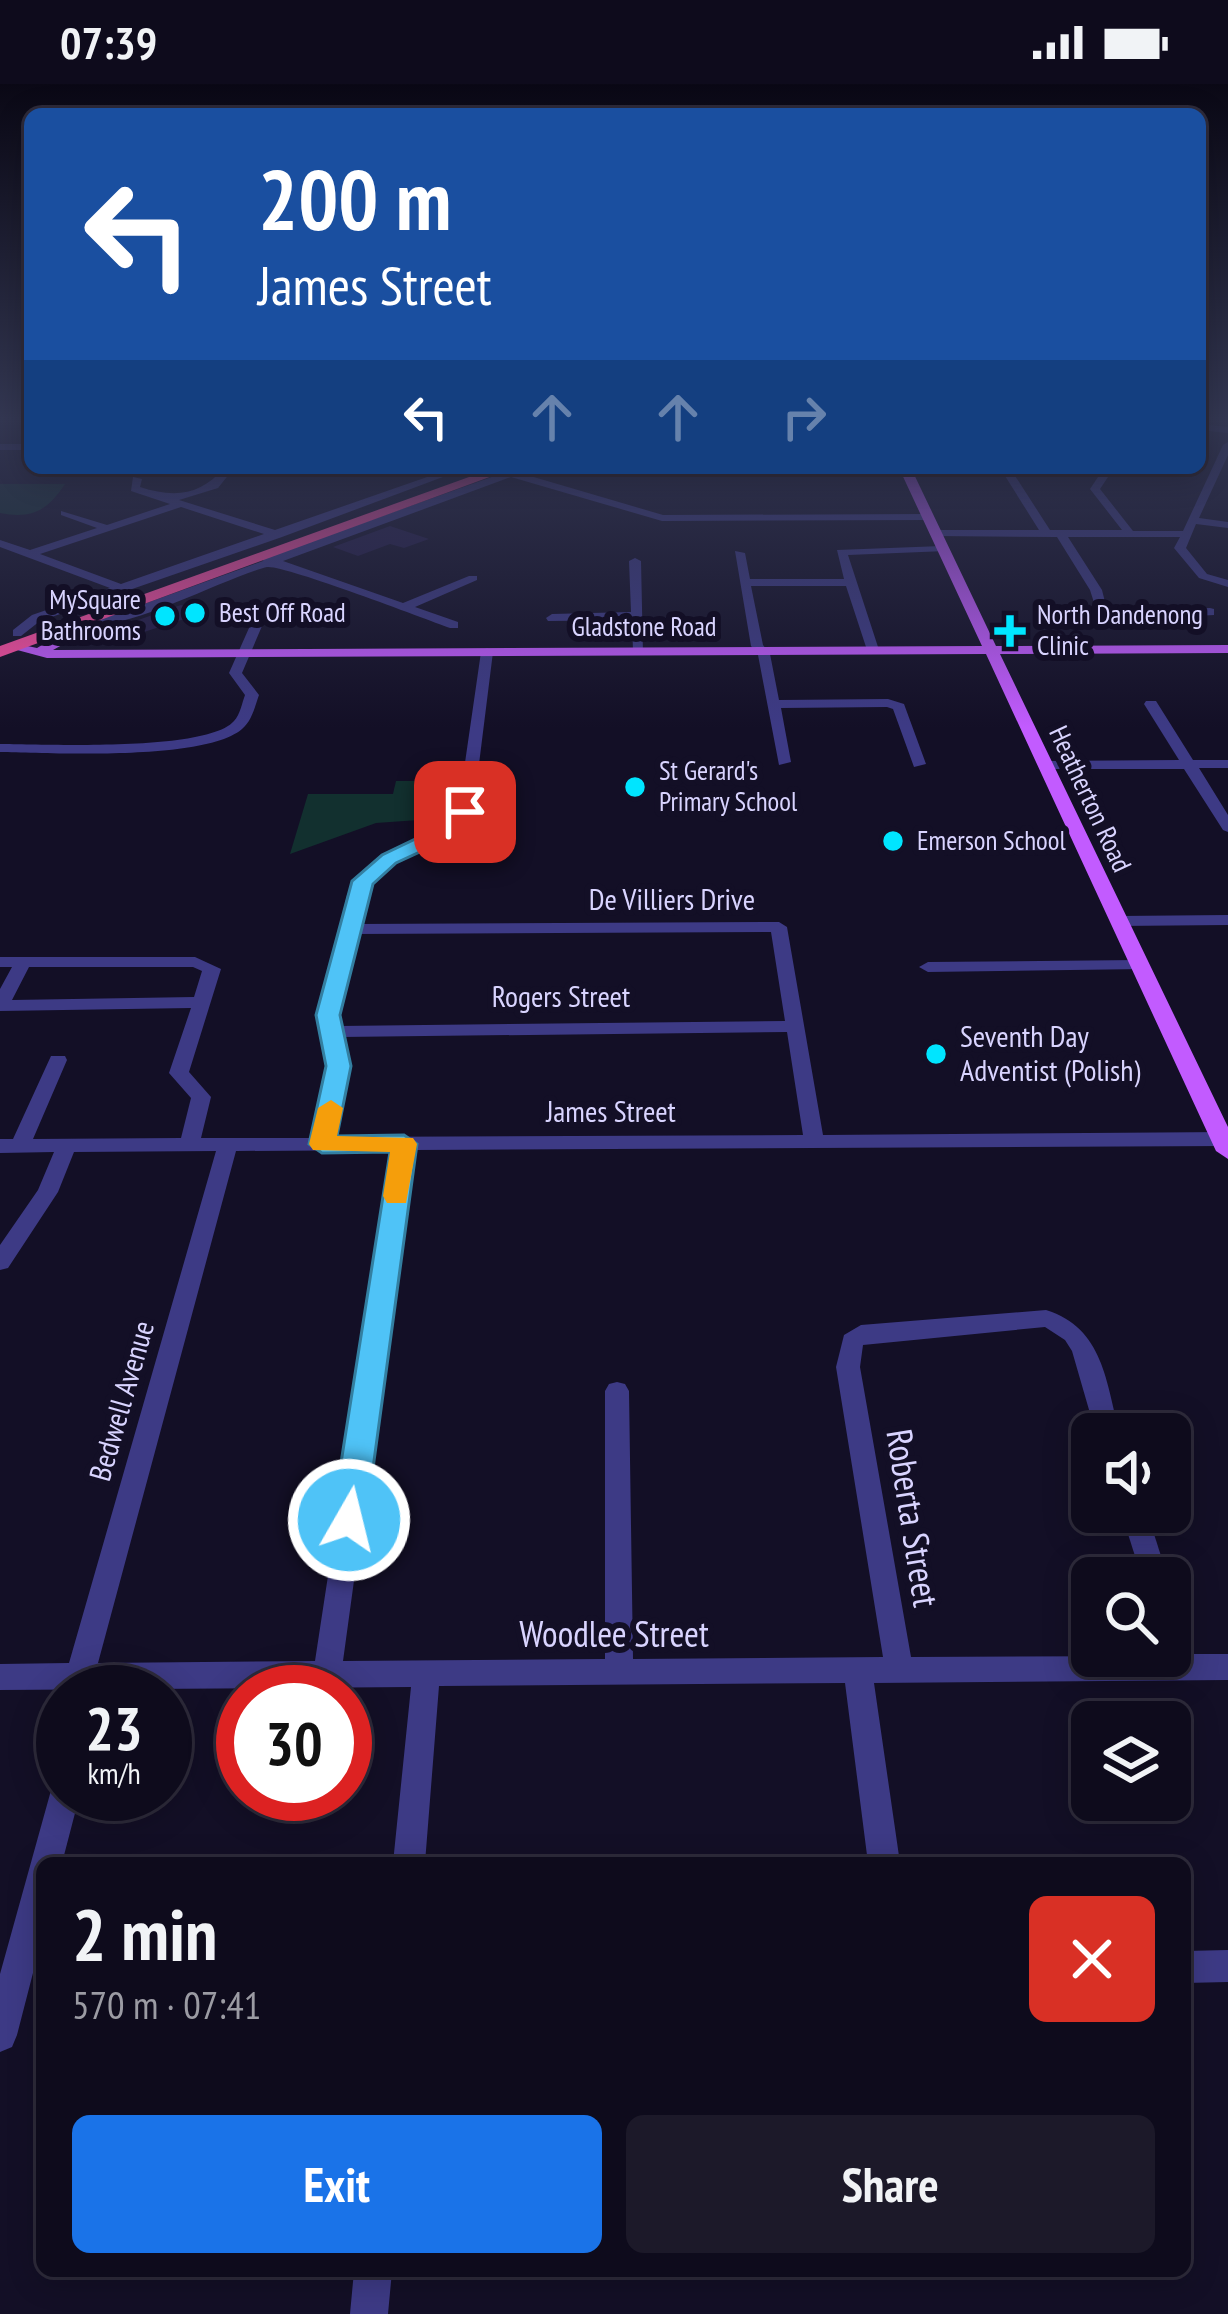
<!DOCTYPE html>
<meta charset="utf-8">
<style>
body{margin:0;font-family:"PT Sans Narrow",sans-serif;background:#1c1929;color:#f1f3f6;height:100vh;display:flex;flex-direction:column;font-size:45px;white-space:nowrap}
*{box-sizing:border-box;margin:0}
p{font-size:39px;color:#9b9ba3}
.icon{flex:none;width:66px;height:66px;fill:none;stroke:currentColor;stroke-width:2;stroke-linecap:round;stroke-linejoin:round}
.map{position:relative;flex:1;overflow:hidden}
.side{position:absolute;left:36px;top:1773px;width:1155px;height:420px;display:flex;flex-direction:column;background:#0e0b1c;border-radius:18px;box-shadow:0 6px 30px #0003,0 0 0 3px #2e2b3b}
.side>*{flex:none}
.top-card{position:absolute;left:24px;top:24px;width:1182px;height:366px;border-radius:18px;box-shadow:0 6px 30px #0003,0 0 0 3px #2e2b3b;background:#1a4fa0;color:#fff;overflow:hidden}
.buttons{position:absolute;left:1071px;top:1329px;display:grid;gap:24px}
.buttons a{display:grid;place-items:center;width:120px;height:120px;border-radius:18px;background:#0e0b1c;box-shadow:0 6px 30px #0003,0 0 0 3px #2e2b3b;font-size:60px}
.speed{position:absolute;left:36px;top:1581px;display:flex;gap:24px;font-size:60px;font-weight:700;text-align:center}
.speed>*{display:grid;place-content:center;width:156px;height:156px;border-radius:50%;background:#0e0b1c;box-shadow:0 6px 30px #0003,0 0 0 3px #2e2b3b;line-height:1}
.speed small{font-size:30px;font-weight:400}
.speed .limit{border:18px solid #d22;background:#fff;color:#111}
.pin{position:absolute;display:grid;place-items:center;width:102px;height:102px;color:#fff;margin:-51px;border-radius:24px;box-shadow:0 6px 18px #0006}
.me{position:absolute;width:132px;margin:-66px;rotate:8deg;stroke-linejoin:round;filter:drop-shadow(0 0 9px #0008)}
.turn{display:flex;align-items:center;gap:42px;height:252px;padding:0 36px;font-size:54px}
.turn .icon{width:156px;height:156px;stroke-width:2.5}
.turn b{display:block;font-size:84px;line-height:102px}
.lanes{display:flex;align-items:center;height:114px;padding:0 36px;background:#0003;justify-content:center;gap:60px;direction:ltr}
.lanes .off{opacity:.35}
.round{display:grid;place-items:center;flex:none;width:126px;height:126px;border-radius:18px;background:#1c1929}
.head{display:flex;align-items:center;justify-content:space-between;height:204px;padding:0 36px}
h1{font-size:72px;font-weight:700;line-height:90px}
.primary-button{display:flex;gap:24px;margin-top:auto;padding:24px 36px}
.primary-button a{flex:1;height:138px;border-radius:18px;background:#1a73e8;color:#fff;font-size:48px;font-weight:700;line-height:138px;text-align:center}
.primary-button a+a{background:#1c1929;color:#f1f3f6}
.status{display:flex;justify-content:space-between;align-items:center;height:84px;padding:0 60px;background:#0e0b1c;direction:ltr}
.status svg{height:33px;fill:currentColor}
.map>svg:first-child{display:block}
</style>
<div class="status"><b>07:39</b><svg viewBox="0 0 49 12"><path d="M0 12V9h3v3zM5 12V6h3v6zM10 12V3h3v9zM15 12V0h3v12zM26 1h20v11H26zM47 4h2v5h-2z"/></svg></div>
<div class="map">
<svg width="1228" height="2230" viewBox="0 0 1228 2230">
<rect width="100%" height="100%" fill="#130f26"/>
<g fill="#12302f">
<path d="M0,400H65C47,427 32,435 0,429Z"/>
<path d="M396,697H458L450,730L447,734L376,739L290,770L308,710H393Z"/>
</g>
<g fill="#241b47">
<path d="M390,442L429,455L404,464L390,460L358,472L333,463Z"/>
<path d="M181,521L206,528L144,548L121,542Z"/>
</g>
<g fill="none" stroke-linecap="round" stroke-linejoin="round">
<g fill="#3d3a85" fill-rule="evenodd">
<path d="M1200,340L1228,343V349L1200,346Z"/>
<path d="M1228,358V371L1199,434L1228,438V444L1196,440L1186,464L1207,490L1228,496V503L1199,494L1174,464L1180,453H1068L1102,506L1106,522L1156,526L1210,524L1214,525V531L1156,534L1097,528L1090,506L1057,453L935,452L930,449L935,446H1039L1000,384H1010L1050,446H1122L1090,405L1104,384H1114L1100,405L1133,447H1183L1223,361Z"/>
<rect x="0" y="360" width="30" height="6"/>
<path d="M224,384H234L218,404L179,416L275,446L453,384H467L282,453L40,537L21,552H13V546L32,531L110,504L0,463V456L30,466L97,444L61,431V427L107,441L170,420L131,407L133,393L142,395L140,403C174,414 200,412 224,384ZM181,423L264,450L121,500L40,470Z"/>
<path d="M517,384H531L520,389L663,431L927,430L932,433L927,436L662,437L511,393L283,477L403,519L469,492H477V496L415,523L458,538V544H450C423,534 282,480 267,483C222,494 113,556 75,538L81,534L108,533L263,477L264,474Z"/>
<path d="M942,462L948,465L946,467L848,471L879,566L873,570L867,566L846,502H751L763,561L770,570L779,616L888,615L904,620L926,680L914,683L893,625L887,623L781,624L791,678L779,681L758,571L751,562L735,467L745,469L750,495H844L837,466Z"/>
<path d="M635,474L641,477L643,570L633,567L632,536L548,537L546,534L552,530L631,528L629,477Z"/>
<path d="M259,531L265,535L242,589L259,611C255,622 252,637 242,645C205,677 51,669 0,668V660C43,660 207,668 234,637C240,631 242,619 245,611L229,589L253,535Z"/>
<path d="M487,564L493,568L473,728L448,752L382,787L363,811L357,840L779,838L787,843L823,1051L1228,1048V1062L413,1066L343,1577L605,1575V1307L609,1300L617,1298L625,1300L629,1307L633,1575L883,1573L836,1283L844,1251L861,1241L1046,1226C1104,1244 1106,1299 1120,1350H1096L1072,1267L1065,1256L1045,1243L863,1261L860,1283L911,1573L1170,1572V1529L1180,1532L1193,1570H1228V1596L874,1599L900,1779H868L845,1599L439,1602L425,1779H393L411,1603L0,1606V1580L69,1579L216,1067L74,1068L58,1108L8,1184L0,1186V1161L38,1106L54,1068L0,1069V1055H13L51,972H65L67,976L33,1055L181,1054L191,1014L169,989L191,924L0,927V905L12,883H0V873H195L221,885L189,988L211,1013L201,1054H313L328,988L319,948V931L347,811L370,781L438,746L458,727L481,568ZM771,848L785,937L339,942L337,931L355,850ZM29,883H193L202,887L194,913L12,916ZM787,948L803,1051L333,1053L348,988L341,953ZM393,1066L315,1577L98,1579L236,1067Z"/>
<path d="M1146,617H1156L1193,676H1228V684H1199L1228,731V748L1223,746L1184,685H1045L1038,681L1045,677L1179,676L1144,620Z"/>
<path d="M1228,831V841L1118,842L1110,837L1118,832Z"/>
<path d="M1138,876L1147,881L1144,885L928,888L919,883L928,878Z"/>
<path d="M1121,1428H1147L1168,1494H1142Z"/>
<path d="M63,1696V1710H80L62,1779H42V1854L17,1951L12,1963L0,1968V1890L50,1710L54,1700Z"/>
<path d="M1228,1866V1898L1185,1899V1867Z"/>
<path d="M354,2187H392L388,2230H350Z"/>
</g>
<path fill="#c25bff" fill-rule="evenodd" d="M899,384H911L996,562L1228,561V569L1000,570L1228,1043V1075L1216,1067L986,570L47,574L6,563L13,559L37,564L71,544L81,534L88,538L82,550L53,566L982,562Z"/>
<path fill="#ff4fa3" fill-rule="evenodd" d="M494,384H514L0,573V562Z"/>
</g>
<linearGradient id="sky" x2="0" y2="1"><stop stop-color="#0a0815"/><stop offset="0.52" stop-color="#333752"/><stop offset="1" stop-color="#333752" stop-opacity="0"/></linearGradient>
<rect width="1228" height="644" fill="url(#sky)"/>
<path fill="#4fc3f7" stroke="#337fa1" stroke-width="3" d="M465,722L475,728L450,754L396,779L373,800L340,931L351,982L337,1052L404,1051L417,1060L366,1436L361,1446L349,1450L337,1446L332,1436L390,1068L322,1069L309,1060L326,982L316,931L352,797L382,771L436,745Z"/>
<path fill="#f59e0b" d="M331,1016L343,1024L337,1052L413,1054L417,1060L406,1119H387L383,1112L390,1068L313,1066L309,1060L318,1024Z"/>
<g fill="#00e5ff" stroke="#130f26" stroke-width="4.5">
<circle cx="195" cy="529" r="12"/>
<circle cx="165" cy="532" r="12"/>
<path d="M1004 529h12v12h12v12h-12v12h-12v-12h-12v-12h12z"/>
<circle cx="635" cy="703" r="12"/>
<circle cx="893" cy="757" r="12"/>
<circle cx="936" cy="970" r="12"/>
</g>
<g text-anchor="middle" stroke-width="12" stroke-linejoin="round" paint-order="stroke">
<g font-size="27" fill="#d9d4ff" stroke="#130f26" text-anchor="start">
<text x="141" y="525" text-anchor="end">MySquare<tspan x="141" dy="31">Bathrooms</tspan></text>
<text x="219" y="538">Best Off Road</text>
<text x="1037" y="540">North Dandenong<tspan x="1037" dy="31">Clinic</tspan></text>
<text x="659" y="696">St Gerard's<tspan x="659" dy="31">Primary School</tspan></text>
<text x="917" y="766">Emerson School</text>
</g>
<g font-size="27" fill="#d9d4ff" stroke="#130f26">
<text x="644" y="552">Gladstone Road</text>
<text transform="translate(1090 715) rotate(65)" y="9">Heatherton Road</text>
</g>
<g font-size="30" fill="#d9d4ff" stroke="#130f26">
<text x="672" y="826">De Villiers Drive</text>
<text x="561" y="923">Rogers Street</text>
<text x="611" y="1038">James Street</text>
<text transform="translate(122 1317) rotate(-74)" y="10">Bedwell Avenue</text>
</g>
<g font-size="30" fill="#d9d4ff" stroke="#130f26" text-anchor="start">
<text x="960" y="963">Seventh Day<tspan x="960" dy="34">Adventist (Polish)</tspan></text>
</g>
<g font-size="36" fill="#d9d4ff" stroke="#130f26">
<text transform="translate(913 1434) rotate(81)" y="13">Roberta Street</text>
<text x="614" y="1563">Woodlee Street</text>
</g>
</g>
</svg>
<div class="buttons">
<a><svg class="icon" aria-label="sound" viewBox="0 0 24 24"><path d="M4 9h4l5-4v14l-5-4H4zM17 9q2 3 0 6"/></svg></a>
<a><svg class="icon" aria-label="search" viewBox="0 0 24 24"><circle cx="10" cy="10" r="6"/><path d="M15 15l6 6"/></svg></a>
<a><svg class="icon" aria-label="layers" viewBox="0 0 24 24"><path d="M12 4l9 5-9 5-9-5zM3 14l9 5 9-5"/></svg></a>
</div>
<div class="speed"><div>23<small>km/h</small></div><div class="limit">30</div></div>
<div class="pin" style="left:465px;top:728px;background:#d93025"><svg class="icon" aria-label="arrive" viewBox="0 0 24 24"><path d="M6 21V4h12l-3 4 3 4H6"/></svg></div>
<svg class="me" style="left:349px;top:1436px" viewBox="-20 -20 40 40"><circle r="17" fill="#4fc3f7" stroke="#fff" stroke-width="3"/><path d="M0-11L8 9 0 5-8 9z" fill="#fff"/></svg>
<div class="top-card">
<div class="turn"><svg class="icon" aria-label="left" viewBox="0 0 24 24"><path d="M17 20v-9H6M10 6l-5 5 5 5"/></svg><div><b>200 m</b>James Street</div></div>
<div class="lanes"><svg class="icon" aria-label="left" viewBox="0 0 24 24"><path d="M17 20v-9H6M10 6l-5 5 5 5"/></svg><svg class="icon off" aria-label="ahead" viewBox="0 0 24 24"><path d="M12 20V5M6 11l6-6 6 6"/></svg><svg class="icon off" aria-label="ahead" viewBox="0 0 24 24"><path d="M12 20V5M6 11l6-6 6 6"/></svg><svg class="icon off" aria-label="right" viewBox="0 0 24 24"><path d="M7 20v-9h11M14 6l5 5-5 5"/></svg></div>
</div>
<section class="side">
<div class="head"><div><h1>2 min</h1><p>570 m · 07:41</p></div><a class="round" style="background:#d93025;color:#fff"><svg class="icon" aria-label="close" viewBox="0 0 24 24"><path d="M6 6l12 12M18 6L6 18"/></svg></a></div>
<div class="primary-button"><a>Exit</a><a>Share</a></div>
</section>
</div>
